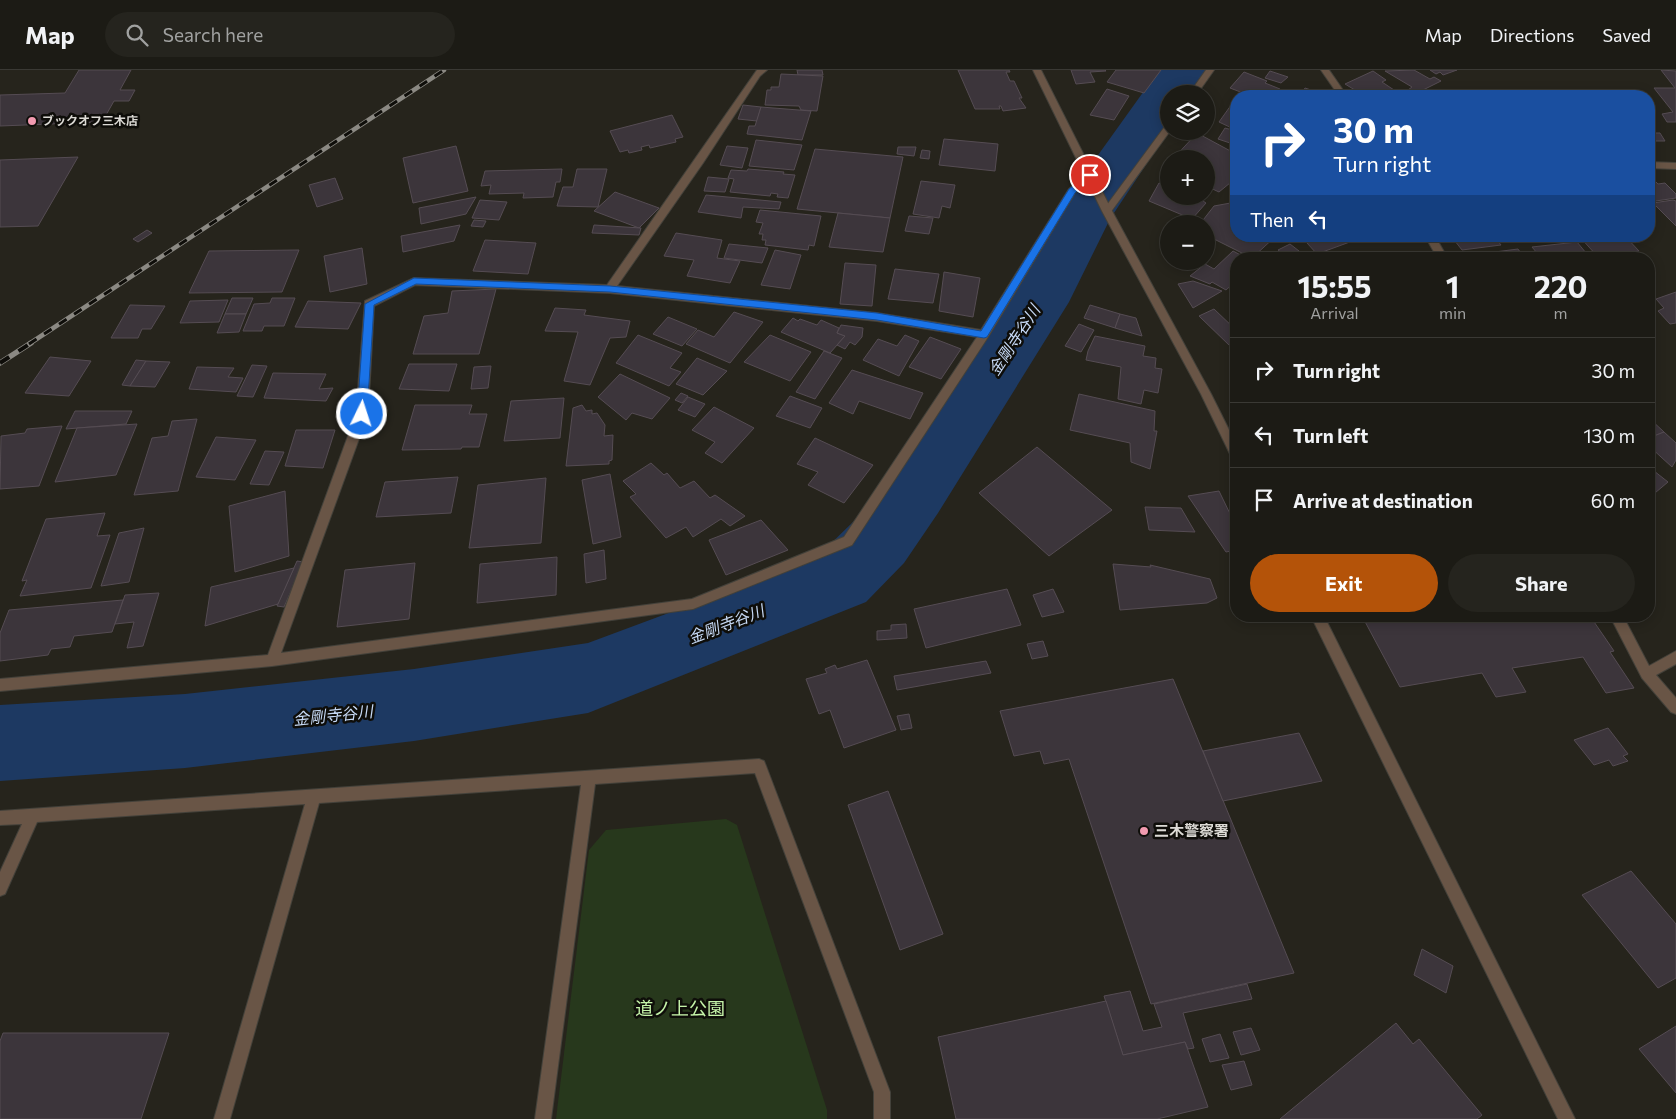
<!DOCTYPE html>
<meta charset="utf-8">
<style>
body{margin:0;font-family:Commissioner,"Noto Sans JP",sans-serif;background:#25241e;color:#f1f3f6;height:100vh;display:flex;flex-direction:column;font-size:19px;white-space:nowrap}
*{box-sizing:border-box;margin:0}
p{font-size:16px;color:#a0a1a0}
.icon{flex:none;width:28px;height:28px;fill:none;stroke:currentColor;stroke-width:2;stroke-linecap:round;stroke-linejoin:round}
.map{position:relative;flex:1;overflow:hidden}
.side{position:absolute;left:1230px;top:182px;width:425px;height:370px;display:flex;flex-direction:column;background:#1c1b15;border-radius:20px;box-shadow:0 2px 12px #0003,0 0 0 1px #3a3934}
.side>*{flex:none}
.guide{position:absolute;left:1230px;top:20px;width:425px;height:152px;border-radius:20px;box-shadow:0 2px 12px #0003,0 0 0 1px #3a3934;background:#1a4fa0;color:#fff;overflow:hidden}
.buttons{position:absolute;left:1160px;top:15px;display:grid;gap:10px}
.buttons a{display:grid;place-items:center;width:55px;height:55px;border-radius:50%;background:#1c1b15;box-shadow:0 2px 12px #0003,0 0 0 1px #3a3934;font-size:25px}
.pin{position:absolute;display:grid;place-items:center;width:42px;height:42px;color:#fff;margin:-21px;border:2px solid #fff;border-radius:50%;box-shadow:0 1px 5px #0007}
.me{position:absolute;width:55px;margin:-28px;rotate:4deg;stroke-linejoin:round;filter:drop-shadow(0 0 4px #0008)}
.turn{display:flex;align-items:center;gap:18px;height:105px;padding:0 20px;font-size:22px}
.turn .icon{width:65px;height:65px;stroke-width:2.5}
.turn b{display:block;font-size:35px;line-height:42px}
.then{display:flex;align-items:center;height:48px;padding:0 20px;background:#0003;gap:10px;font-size:19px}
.eta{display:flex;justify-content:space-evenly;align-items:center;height:85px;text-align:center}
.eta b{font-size:30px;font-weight:700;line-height:35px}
.action{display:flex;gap:10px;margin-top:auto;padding:10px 20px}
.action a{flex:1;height:58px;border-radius:30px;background:#b45309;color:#fff;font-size:20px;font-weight:700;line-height:58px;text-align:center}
.action a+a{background:#25241e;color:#f1f3f6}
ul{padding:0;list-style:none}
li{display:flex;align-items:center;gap:15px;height:65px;padding:0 20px;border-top:1px solid #3a3934}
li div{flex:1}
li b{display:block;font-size:19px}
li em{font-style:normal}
header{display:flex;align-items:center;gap:30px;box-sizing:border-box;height:70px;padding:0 25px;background:#1c1b15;border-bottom:1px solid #3a3934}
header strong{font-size:24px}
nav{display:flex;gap:28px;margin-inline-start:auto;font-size:18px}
.search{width:350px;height:45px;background:#25241e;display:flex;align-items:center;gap:12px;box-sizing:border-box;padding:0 18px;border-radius:28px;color:#a0a1a0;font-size:19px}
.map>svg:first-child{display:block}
</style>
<header>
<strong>Map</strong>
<div class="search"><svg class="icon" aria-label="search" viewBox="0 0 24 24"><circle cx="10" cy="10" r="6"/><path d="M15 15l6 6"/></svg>Search here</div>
<nav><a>Map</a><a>Directions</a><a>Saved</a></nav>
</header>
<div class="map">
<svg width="1676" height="1049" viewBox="0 0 1676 1049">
<rect width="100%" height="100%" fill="#26241c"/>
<path fill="#27381c" d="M726,749L737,755L827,1040V1049H556L589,780L606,760Z"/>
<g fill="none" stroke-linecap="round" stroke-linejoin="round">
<path fill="#1d3962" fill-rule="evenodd" d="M1159,0H1208L1193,24H1169V60L1110,149L1069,232L938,443L904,493L866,532L588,643L414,671L185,698L0,711V635L185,624L414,599L588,573L816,488L854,451L890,405L1023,210L1063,134Z"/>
</g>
<g fill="#3c353b" stroke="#554c53">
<path d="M79,0H131L120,20H135L129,31H114L102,52L0,56V25L65,23Z"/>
<path d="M797,0H822L823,5H798Z"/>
<path d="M958,0H1009L1010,2H1006L1010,11H1014L1022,28H1019L1026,38L1003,41L1001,36H999L1000,39H975Z"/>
<path d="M1071,0H1105L1106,1L1090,2L1095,12L1076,14Z"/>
<path d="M1116,0H1161L1144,23L1107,12Z"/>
<path d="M1414,0L1430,9L1434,7L1441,11L1411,26L1404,23L1412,17L1385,1Z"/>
<path d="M1430,0H1457L1443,5L1440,2L1436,4Z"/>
<path d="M1661,0L1676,1V52H1667L1662,44L1673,42L1654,18H1675Z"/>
<path d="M1270,1L1288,7L1281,13L1265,8Z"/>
<path d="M1373,1L1386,10L1382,12L1403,26H1359L1363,25L1345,14Z"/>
<path d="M1244,2L1267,11L1265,13L1280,19L1274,26H1251L1230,18Z"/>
<path d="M781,4L823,6L817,41L801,40L799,36L765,35L767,20H771V17H779Z"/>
<path d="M1305,18L1323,24L1322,26H1285L1289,20L1301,24Z"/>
<path d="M1107,19L1129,26L1114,50L1090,45Z"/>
<path d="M1234,31L1236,32V60L1219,52Z"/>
<path d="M743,35L761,37L757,51L738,49Z"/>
<path d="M761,37L811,41L802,70L747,64L749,56H755Z"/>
<path d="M672,45L683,67L675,69L676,72L650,78L649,75L641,77L642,80L629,83L628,80L620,82L610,61Z"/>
<path d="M1225,58L1236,61V75L1218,69Z"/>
<path d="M1197,63L1236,84V108L1219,122L1206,116V89H1173Z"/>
<path d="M1649,63H1660L1665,71H1652Z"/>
<path d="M944,69L998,74L995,101L939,95Z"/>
<path d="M756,70L802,75L794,100L749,96Z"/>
<path d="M456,76L468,121L413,133L403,88Z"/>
<path d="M727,76L748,78L742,98L720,95Z"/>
<path d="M898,77H916L914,86L897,84Z"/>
<path d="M815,79L903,87L890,148L797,139Z"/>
<path d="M922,80L930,81L929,89L920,88Z"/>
<path d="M78,87L38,156L0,157V90Z"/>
<path d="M562,99L560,112H556L553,127L523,128L524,123L489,124L491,115L481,116L485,101Z"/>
<path d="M577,99H607L598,137L557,136L563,117H573Z"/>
<path d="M748,99L784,102L783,104L795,105L788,128L777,127L778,124L771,123L770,126L730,122L734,109L728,108L731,100L747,101Z"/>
<path d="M708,107L729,109L725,122L704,121Z"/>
<path d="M1649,107H1651L1658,114L1665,113L1676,124V128L1649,132Z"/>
<path d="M335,108L343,129L317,137L309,115Z"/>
<path d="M921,111L955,115L950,138L942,136L939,148L913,144Z"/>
<path d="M1159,113L1169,117V126H1203L1206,128L1203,131L1206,133L1192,149L1149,131Z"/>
<path d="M615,122L659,138L639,158L594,141Z"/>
<path d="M706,125L781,132L779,139L743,137L741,148L698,142Z"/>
<path d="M476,127L466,144L421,154L419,138Z"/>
<path d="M480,130L507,132L499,150L472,148Z"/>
<path d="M1673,130L1676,131V156L1653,133Z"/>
<path d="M1236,132V166H1276L1252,188L1206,165V154H1200L1214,136Z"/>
<path d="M760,140L821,146L814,176L809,175L808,180L765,175L766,170H762L763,164H759L763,153L756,152Z"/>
<path d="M838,143L890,148L883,182L829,177Z"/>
<path d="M909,146L933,148L929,164L905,161Z"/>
<path d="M474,150L486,151L483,157L471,156Z"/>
<path d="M460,155L454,171L403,182L401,166Z"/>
<path d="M594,155L641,158L639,165L592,163Z"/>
<path d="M147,160L152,163L138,172L133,169Z"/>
<path d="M676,163L722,170L717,188L740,191L730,213L687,206L694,190L664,186Z"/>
<path d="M1317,166H1355L1358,169L1317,184L1307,173L1321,170Z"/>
<path d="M1451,166H1494L1501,175L1462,180Z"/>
<path d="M1579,166H1625L1639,181L1598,187Z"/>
<path d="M485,170L536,173L528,204L473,201Z"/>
<path d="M1577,172L1591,189H1542L1532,177Z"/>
<path d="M729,174L768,178L762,193L724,188Z"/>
<path d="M1290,174L1299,181L1287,187L1278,180Z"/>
<path d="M362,178L367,214L330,222L324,186Z"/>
<path d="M1518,179L1525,189H1483L1479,184Z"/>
<path d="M299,180L282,222L189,223L209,181Z"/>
<path d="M775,180L801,185L790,219L761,215Z"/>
<path d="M1233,181L1248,189H1236V211L1226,220L1212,212L1210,214L1190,206L1205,194L1214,199Z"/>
<path d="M1625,183L1630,189H1602L1601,187Z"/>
<path d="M845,193L876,195L872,236L840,234Z"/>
<path d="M895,199L939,204L933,233L888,229Z"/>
<path d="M944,202L980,208L973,247L939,241Z"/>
<path d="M1193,211L1222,221L1193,238L1178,214Z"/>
<path d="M496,219L479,284H413L424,246L448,243L452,221Z"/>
<path d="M1676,222V253L1670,254L1658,241L1664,238L1656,229Z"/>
<path d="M232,228H253L246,244H225Z"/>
<path d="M272,228H295L284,256H264L262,261H243L254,234L270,233Z"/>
<path d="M228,230L219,252L180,253L190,231Z"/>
<path d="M308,231L361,233L348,259L295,257Z"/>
<path d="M130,235L165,236L151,259H142L138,268H111Z"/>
<path d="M1090,235L1120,244L1115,258L1084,248Z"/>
<path d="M555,238L586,240L584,245L630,251L626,267L610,268L590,315L564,311L578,262L545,261Z"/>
<path d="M1214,239L1236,260V274L1230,276L1199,246Z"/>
<path d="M734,242L763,252L730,293L686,274L698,260L714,267Z"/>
<path d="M225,244H246L239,262L217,263Z"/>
<path d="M1120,244L1136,248L1142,266L1115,258Z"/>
<path d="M668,247L697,259L682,276L653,264Z"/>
<path d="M793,248L798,251L800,249L817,255L821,250L839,258L837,263L845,266L830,283L781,262Z"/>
<path d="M1079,254L1094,260L1081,282L1065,276Z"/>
<path d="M841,255L863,258L862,267L855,275L850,272L845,279L837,275L845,266L837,263Z"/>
<path d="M638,265L682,283L670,298L681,302L669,316L616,293Z"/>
<path d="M770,265L811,282L790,311L744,292Z"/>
<path d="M905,265L919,271L899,306L863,290L878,269L897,276Z"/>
<path d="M1095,266L1145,276L1143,286L1156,288L1155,298L1162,299L1158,323L1144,320L1141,334L1118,329L1121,297L1086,290L1088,281Z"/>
<path d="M930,267L961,279L941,309L909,297Z"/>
<path d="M824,281L842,288L815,329L796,322Z"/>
<path d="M50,287L91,291L69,326L25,323Z"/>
<path d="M697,288L727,301L703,325L676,314Z"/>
<path d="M136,290L146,291L130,316L122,315Z"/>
<path d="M146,291L170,292L155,317L130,316Z"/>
<path d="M409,294H457L449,321L399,319Z"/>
<path d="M252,295L267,296L253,327L237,326Z"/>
<path d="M491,296L488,318L471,319L474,297Z"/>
<path d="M197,297L234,298L228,307L243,308L236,322L189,319Z"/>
<path d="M852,300L923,323L910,349L859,331L853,344L829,333Z"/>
<path d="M273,303L326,304L319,319L333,318L326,331L264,328Z"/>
<path d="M620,304L670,328L652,349L632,343L626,350L598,327Z"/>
<path d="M681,323L688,326L682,333L675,330Z"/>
<path d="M1079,324L1155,341L1154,361H1157L1150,399L1131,392L1130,373L1070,360Z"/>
<path d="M790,326L822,338L810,358L776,346Z"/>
<path d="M688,327L705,334L695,347L678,340Z"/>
<path d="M564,328L560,368L504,371L511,331Z"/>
<path d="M415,335H472L469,344H487L479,377H462L461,379L402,380Z"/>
<path d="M582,335L586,341L592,340V344L597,343L605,355L604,366L613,365L612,390L609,391V394L566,396L573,338Z"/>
<path d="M714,337L754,358L722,393L705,383L715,372L692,360Z"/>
<path d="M75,341H132L126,354L66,359Z"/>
<path d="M1649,348L1664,362L1649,368Z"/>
<path d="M197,349L178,421L134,425L152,368L168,366L172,351Z"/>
<path d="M137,354L116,405L55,412L77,358Z"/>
<path d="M62,356L39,416L0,419L1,366L25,363L27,359Z"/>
<path d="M296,360H335L323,398L285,396Z"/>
<path d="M1664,362L1676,373V390L1672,397L1649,376V368Z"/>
<path d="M216,367L256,370L235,410L196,407Z"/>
<path d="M815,368L873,395L844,433L808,415L818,402L797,394Z"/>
<path d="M1037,377L1112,440L1049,486L979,423Z"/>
<path d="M265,381L284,382L269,415L250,414Z"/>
<path d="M651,393L664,405L667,403L680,418L694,411L710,428L715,425L745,446L730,456L721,449L693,467L686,457L666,468L630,427L636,424L623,411Z"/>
<path d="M1649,397L1668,412L1649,428Z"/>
<path d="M610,404L621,467L593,474L582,410Z"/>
<path d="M458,407L451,443L376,447L385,412Z"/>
<path d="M546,408L541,473L469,478L478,415Z"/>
<path d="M285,421L289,486L235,502L229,436Z"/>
<path d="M1219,421L1236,456V480L1226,482L1188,426Z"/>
<path d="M1145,437L1181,438L1195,462L1149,460Z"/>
<path d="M105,443L97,466L110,465L91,518L20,526L27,510L22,511L46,449Z"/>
<path d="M761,450L788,480L726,505L709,470Z"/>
<path d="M144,458L129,512L101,516L119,463Z"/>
<path d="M604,480L606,509L586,513L584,484Z"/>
<path d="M557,487L556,525L477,533L480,494Z"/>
<path d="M297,491L304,492L284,537L277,536Z"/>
<path d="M415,493L409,549L337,557L345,500Z"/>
<path d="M1113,494L1151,497L1150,495L1210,509L1217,528L1207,533L1120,540Z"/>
<path d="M294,498L278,534L205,556L211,517Z"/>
<path d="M1007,519L1021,555L926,578L914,539Z"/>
<path d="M1053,519L1064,542L1042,547L1033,525Z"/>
<path d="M159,523L143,576L127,578L134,552L115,554L125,525Z"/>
<path d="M123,530L112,562L74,566L70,577L51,579L48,585L0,591V563L9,540Z"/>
<path d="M1362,546H1590L1614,581L1610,582L1634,618L1606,623L1583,587L1512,598L1526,622L1496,627L1482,603L1400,617Z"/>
<path d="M906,554L907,568L877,570V561L891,560V555Z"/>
<path d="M1043,571L1048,586L1032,589L1027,574Z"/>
<path d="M867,590L896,660L844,678L830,640L819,644L806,609L827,603L825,599L835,595L837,599Z"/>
<path d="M986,591L991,603L897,620L894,606Z"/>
<path d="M1173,609L1294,903L1151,934L1069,689L1044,694L1040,681L1014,686L1000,641Z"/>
<path d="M909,644L912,658L901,660L897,646Z"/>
<path d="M1608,658L1628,684L1623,686L1628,691L1613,696L1609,690L1594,695L1574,670Z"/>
<path d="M1299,663L1322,711L1223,731L1203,681Z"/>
<path d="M888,721L943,864L900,880L848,735Z"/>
<path d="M1631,801L1676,854V908L1658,918L1582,825Z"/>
<path d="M1422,879L1453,896L1446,923L1414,905Z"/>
<path d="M1247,914L1252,929L1183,943L1194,978L1188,979L1185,972L1123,985L1104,926L1130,921L1143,961L1162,957L1154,934Z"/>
<path d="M1106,931L1123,985L1185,972L1208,1037L1157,1049H956L938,967Z"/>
<path d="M1396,953L1413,974L1419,969L1482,1045L1477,1049H1280Z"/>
<path d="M1676,956V1023L1639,979Z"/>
<path d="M1251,958L1260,980L1241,985L1233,962Z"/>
<path d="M3,963H169L141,1049H0V971Z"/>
<path d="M1220,964L1229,988L1210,992L1202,969Z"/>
<path d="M1244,991L1252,1015L1231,1020L1222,995Z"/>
</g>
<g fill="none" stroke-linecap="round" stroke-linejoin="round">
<g stroke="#43413a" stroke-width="2">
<g id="minor">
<path d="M757,0H767L760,6L703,93L617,216L877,243L981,260L1069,119L1087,103L1090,102L1095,105L1075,123L988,267L852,475L693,539L272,596L0,621V609L268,585L356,344L365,231L414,208L607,215ZM415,215L610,223L877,251L977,267L844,467L692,529L281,583L368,344L374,236Z"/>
<path d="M1206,0H1214L1197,24H1189Z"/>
<path d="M1321,0H1329L1347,26H1339Z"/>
<path d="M1169,54V61H1170L1110,143H1104V139L1166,55Z"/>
<path d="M1649,92L1676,93V99L1649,98Z"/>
<path d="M1425,166H1435L1448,189H1438Z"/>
<path d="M1610,546H1623L1649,596L1676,581V594L1656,605L1676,628V644L1671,642L1642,608Z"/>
<path d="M759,689L764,691L766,696L890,1022V1049H874V1022L755,703L595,714L551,1049H535L581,715L319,733L230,1049H214L305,734L37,752L5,824L0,826V802L22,754L0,755V741Z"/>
</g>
</g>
<g stroke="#43413a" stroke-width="2">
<g id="tertiary">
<path d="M1033,0H1041L1112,141L1211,324L1236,374V389L1232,388L1201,324L1102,141Z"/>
<path d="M1311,546H1324L1575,1049H1558Z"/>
</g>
</g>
<use href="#minor" fill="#695546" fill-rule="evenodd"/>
<use href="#tertiary" fill="#695546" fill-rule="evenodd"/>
<g stroke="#8b8983" stroke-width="4.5">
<path id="rail-far1" d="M29,274L444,0"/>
</g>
<g stroke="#8b8983" stroke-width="5.5">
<path id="rail" d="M0,293L31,273"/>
</g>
<use href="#rail-far1" stroke="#0e0d09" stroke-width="3" stroke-dasharray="9" stroke-linecap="butt"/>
<use href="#rail" stroke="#0e0d09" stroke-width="4" stroke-dasharray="11" stroke-linecap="butt"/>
</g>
<path fill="#1a73e8" stroke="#114b97" d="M1090,102L1094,105L1075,123L987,267L984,268L877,250L610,222L416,214L374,235L367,344L362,348L357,344L365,234L414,208L610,216L877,243L981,261L1069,119Z"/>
<g fill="#f29ab0" stroke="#0e0d09" stroke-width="2">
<circle cx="32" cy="51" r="5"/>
<circle cx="1144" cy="761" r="5"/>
</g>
<g text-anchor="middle" stroke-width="5" stroke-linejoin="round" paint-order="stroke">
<g font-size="12" font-weight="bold" fill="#dcdad5" stroke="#0e0d09" text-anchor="start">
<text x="42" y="55">ブックオフ三木店</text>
</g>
<g font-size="15" font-weight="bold" fill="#dcdad5" stroke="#0e0d09" text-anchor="start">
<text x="1154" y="766">三木警察署</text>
</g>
<g font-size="16" font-style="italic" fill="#c6d9f5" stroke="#0e0d09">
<text transform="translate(1014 270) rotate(-57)" y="6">金剛寺谷川</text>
<text transform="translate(726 554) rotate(-21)" y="6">金剛寺谷川</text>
<text transform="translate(333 645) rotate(-6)" y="6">金剛寺谷川</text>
</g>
<g font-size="18" fill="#c5f4a9" stroke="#0e0d09">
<text x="680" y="945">道ノ上公園</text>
</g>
</g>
</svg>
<div class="buttons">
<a><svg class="icon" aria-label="layers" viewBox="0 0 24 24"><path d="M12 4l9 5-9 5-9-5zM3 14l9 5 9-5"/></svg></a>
<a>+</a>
<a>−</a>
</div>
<div class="pin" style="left:1090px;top:105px;background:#d93025"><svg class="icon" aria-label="arrive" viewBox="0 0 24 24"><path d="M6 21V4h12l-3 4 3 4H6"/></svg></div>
<svg class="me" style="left:362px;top:344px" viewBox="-20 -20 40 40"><circle r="17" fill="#1a73e8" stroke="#fff" stroke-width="3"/><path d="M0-11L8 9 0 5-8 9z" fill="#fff"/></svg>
<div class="guide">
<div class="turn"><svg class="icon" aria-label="right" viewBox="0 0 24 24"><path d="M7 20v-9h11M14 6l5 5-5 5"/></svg><div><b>30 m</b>Turn right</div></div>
<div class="then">Then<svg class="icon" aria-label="left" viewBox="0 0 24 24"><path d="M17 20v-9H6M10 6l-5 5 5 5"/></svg></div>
</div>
<section class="side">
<div class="eta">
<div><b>15:55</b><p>Arrival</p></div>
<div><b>1</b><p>min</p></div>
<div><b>220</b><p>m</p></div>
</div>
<ul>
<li><svg class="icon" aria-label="right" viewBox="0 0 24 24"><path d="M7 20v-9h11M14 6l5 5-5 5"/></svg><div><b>Turn right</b></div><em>30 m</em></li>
<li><svg class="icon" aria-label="left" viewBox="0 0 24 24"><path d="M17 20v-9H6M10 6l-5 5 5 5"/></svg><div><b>Turn left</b></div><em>130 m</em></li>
<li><svg class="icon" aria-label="arrive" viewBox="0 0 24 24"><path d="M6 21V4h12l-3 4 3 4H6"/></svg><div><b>Arrive at destination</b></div><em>60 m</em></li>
</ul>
<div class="action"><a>Exit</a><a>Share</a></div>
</section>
</div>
